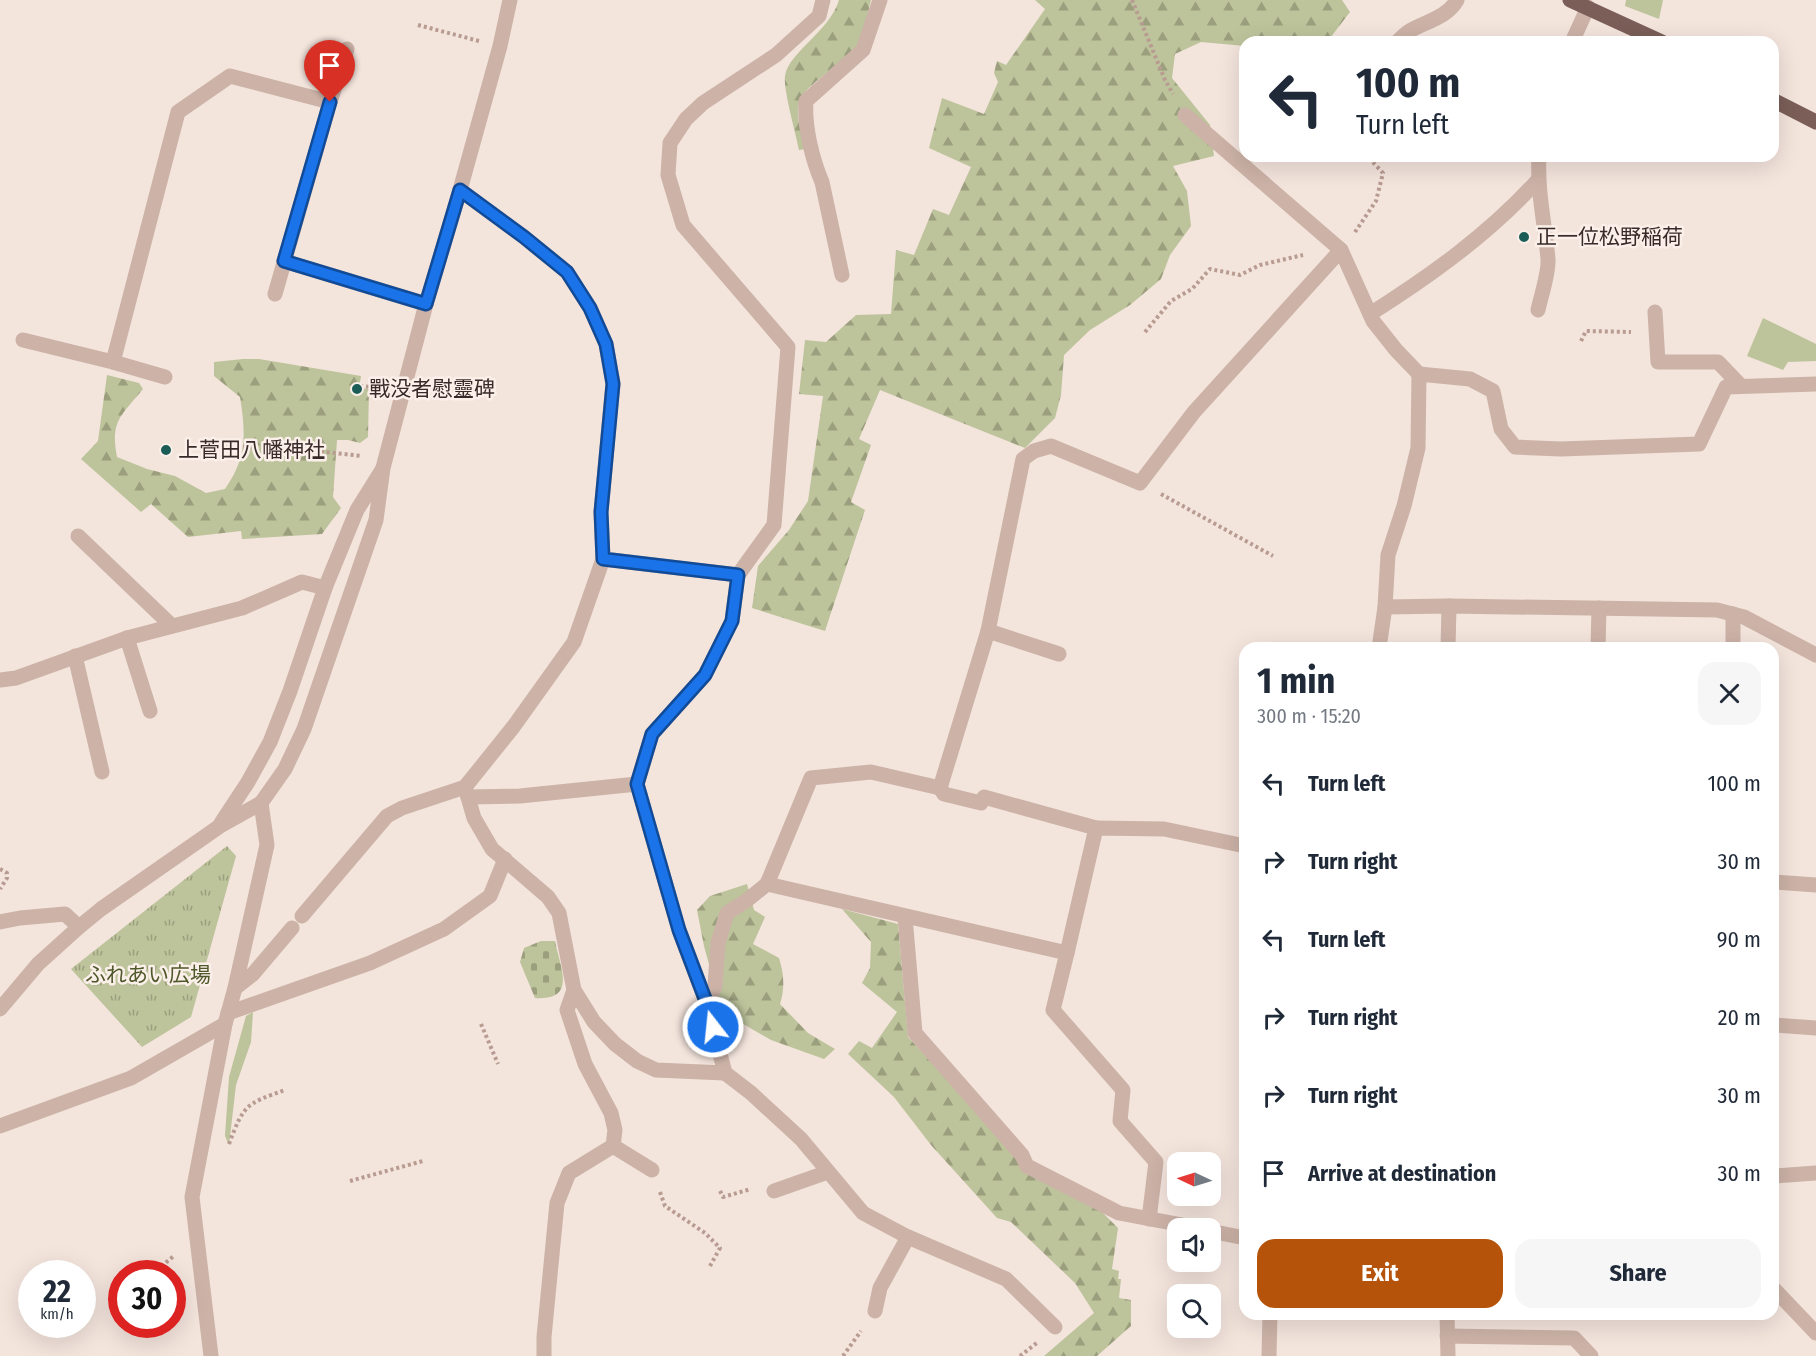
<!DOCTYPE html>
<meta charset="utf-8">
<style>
body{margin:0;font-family:"Fira Sans Condensed","Noto Sans JP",sans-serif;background:#f6f6f7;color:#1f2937;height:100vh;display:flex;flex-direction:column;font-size:22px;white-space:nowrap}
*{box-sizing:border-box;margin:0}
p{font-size:20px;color:#747a83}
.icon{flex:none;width:33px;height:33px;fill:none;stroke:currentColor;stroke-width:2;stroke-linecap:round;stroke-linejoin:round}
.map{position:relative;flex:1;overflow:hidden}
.panel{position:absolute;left:1239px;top:642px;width:540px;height:678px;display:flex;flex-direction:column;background:#fff;border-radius:18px;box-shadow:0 6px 24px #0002}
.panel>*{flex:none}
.guide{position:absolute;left:1239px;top:36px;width:540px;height:126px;border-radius:18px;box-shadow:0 6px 24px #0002;background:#fff;color:#1f2937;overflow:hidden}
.needle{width:39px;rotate:274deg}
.buttons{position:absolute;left:1167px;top:1152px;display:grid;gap:12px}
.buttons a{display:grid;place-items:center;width:54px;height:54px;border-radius:12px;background:#fff;box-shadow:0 6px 24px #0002;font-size:30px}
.speed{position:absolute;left:18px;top:1260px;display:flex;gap:12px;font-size:30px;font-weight:700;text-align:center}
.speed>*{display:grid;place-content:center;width:78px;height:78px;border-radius:50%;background:#fff;box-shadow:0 6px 24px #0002;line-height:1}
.speed small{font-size:15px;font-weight:400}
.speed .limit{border:9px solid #d22;background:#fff;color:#111}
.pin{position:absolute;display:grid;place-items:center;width:51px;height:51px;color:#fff;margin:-62px -26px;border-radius:50% 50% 50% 0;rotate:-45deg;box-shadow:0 0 6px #0007}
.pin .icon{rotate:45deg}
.me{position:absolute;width:66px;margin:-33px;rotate:344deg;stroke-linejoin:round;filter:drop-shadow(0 0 4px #0008)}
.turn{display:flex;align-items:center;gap:21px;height:126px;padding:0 18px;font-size:27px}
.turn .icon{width:78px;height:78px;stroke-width:2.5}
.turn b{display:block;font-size:42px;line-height:51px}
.round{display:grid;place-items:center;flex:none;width:63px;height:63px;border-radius:18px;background:#f6f6f7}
.overview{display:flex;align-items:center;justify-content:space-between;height:102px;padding:0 18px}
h1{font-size:36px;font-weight:700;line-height:45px}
.cta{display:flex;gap:12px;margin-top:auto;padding:12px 18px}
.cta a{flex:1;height:69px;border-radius:18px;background:#b45309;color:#fff;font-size:24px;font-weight:700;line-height:69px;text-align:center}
.cta a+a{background:#f6f6f7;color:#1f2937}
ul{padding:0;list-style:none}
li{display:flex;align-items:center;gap:18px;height:78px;padding:0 18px}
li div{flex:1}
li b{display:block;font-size:22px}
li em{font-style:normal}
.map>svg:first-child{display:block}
</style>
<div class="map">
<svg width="1816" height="1356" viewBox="0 0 1816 1356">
<defs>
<pattern id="forest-firs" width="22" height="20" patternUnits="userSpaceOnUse" patternTransform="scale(1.5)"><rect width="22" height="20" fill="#bdc39b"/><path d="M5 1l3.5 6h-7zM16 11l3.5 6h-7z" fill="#9b9f7e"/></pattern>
<pattern id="cemetery-stones" width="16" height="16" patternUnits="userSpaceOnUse" patternTransform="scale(1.5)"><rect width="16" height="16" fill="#bdc39b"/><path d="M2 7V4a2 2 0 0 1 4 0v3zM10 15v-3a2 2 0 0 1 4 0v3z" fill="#9b9f7e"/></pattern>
<pattern id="park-tufts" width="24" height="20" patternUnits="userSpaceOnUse" patternTransform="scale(1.5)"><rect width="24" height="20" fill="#bdc39b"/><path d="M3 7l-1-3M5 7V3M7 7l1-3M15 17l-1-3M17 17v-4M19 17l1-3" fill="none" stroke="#9b9f7e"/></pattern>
</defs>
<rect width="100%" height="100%" fill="#f3e4dc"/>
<g fill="#bdc39b">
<path d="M1626,0H1663L1659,19L1625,6Z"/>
<path d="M1763,318L1816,344V361L1788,362L1783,370L1747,356Z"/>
<path d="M253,1012L251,1042L236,1085L229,1145L225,1136L229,1077L246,1016Z"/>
</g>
<g fill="url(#forest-firs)">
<path d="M839,0H871C867,16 864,34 855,49C851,55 843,59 837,64C797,98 790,96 806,149L799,150C796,134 783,89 785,76C788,53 830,31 839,0Z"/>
<path d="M1035,0H1342L1350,12L1327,42H1245V46L1201,42L1175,54L1172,78L1210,125L1214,156L1173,166L1187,191L1191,226L1170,255L1161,279L1130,305L1090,330L1064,355L1061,395L1055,418L1025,448L880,390L859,439L871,445L851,502L865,510L825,631L752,608L758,566L789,530L808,501L823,396L799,394L805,340L826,342L856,315L891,314L896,250L914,255L933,209L949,215L971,167L929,148L942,98L984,114L998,82L994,73L997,61L1006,65L1045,9Z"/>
<path d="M243,359H259L361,376L359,388L369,389L368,437L360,443L348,440H337L333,497L341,508L322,534L242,539L241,531L188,537L151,504L141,512L81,459L98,441L107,375L139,383L143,389C121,416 110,421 117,457L147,469L175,476L206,493L225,489C247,458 246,434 240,397L214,376V362Z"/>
<path d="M747,884L754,910L765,917L753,944L779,958C784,974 785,988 780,1004L808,1033L835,1049L824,1059L771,1040L738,1021L720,1005L704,946L697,910L710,896Z"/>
<path d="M842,909L898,924L908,1037L1019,1155L1103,1213L1118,1228L1112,1269L1119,1271L1118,1279H1121L1119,1298L1131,1300V1326L1097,1356H1044L1094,1313L1075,1283L1011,1222L997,1218L931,1145L894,1097L848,1054L859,1041L872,1048L897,1012L862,983L870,968L871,942Z"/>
</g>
<path fill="url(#cemetery-stones)" d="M541,941H555C560,967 578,1001 535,998L520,962L524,948Z"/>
<path fill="url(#park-tufts)" d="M227,846L236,856L191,1017L142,1047L71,969Z"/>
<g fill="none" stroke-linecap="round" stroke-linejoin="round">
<g stroke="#b89b91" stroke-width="4" stroke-dasharray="3 3" stroke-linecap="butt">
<path d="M1132,0L1165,80L1173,94"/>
<path d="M418,25L479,41"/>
<path d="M1355,232L1376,201L1383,173L1367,156"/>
<path d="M1145,332L1171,301L1192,289L1210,269L1240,275L1260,265L1303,255"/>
<path d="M1581,341L1586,331L1631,332"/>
<path d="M360,386L381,388"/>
<path d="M201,447H281L362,456"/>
<path d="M1161,494L1273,556"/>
<path d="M0,869L7,873V878L0,889"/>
<path d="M481,1024L498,1064"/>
<path d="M229,1144C244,1104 246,1104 285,1090"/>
<path d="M350,1181L423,1161"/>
<path d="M720,1191L723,1197L751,1189"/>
<path d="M660,1192L665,1206L705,1233L720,1248L710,1266"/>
<path d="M152,1274L175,1255"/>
<path d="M843,1356L861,1331"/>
<path d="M1020,1356L1038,1342"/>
</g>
<g stroke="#ccb2a7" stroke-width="15">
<path d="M1397,42C1400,39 1404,35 1408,32C1424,22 1447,18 1457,0"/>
<path d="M1572,42L1588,7"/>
<path d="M1185,115L1341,250L1373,321L1396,350L1419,374"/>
<path d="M460,190L524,237L567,272L590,308L606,344L613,383L601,512L603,559L738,575L732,621L705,675L652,734L637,784L679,930L707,1004L725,1073L751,1093L801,1139L863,1213L908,1237L1006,1279L1055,1327"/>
<path d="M284,261L426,304"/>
<path d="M842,275L822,182C812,159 804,125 806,101L863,50L880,0"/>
<path d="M275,294L330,102L347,49"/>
<path d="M1538,310C1541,296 1549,273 1548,259C1545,224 1537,192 1539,156"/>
<path d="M1655,312L1658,362H1718L1741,386"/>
<path d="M1370,314C1430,276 1489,234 1537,181"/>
<path d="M23,340L113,362L165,377"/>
<path d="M113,362L178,112L230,76L330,102"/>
<path d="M78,536L172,626"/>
<path d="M603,559L574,642L514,726L465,787L474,818L492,849L548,897L559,913L574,990L594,1022L615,1044L637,1061L656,1070L725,1073"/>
<path d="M738,575L774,525L788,347L683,225L668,175L670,143L686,119L703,103L776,55L819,16L823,0"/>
<path d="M1385,607L1388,555L1404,506L1418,448L1419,374L1470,379L1493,391L1501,429L1515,447L1561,449L1699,444L1726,387L1816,384"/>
<path d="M988,631L1059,654"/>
<path d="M127,638L150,711"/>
<path d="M1379,648L1385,607L1449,606L1717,610L1744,617L1816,655"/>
<path d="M1448,648L1449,606"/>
<path d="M1598,648L1599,608"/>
<path d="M1733,648V614"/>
<path d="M75,656L102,772"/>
<path d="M0,680L16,678L127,638L242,608L302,582L325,588"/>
<path d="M940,788L944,794L981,803L984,797L1096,828"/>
<path d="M468,797L520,796L637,784"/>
<path d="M221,823L248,782L270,742L290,691L325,588L357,510L382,470"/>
<path d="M1245,846L1164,829L1096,828L1067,953L767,884L811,778L871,772L940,788L988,631L1023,459L1034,451L1051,446L1140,483L1194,412L1341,250"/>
<path d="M1773,882L1816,885"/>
<path d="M302,916L387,816L402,808L465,787"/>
<path d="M905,917L915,1033L1022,1155L1027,1166L1119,1213L1198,1228"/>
<path d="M0,922L20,918L65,914L79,927"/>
<path d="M1067,953L1053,1010L1123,1090L1120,1121L1156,1162L1149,1219"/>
<path d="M235,988L253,974L292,928"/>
<path d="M707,1004L715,986L718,943L727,913L746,901L767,884"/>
<path d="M0,1009L38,964L79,927L101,909L220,826L261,803L285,769L304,729L376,520L383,468L426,304L460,190L500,46L510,0"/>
<path d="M228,1013L370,963L444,929L490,896L505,859"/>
<path d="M1773,1025L1816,1028"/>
<path d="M0,1126L131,1078L225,1024"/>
<path d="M613,1146L652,1170"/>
<path d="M1773,1176L1816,1173"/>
<path d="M774,1191L828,1172"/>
<path d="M1210,1231L1245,1238"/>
<path d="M1773,1288L1816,1333"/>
<path d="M875,1311L880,1288L908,1237"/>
<path d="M1447,1314L1448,1356"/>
<path d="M1447,1336L1574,1338L1591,1356"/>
<path d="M211,1356L192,1197L225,1024L235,988L267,845L261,803"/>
<path d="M544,1356V1337L557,1203L569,1173L613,1146L615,1130L611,1113L585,1064L567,1010L574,990"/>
<path d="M1269,1356L1270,1314"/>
</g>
<g stroke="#7b5e58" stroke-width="15">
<path d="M1570,0L1662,42"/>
<path d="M1773,100L1816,122"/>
</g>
</g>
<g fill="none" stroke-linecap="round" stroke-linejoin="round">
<g stroke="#114b97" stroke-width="15">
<path id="route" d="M330,102L284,261L426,304L460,190L524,237L567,272L590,308L606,344L613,384L601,512L603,559L738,575L732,621L705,675L652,734L637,784L679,930L707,1004L713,1027"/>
</g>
<use href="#route" stroke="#1a73e8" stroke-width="10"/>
</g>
<g fill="#1b5c56" stroke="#fbefe9" stroke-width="2">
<circle cx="1524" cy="237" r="6"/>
<circle cx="357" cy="389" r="6"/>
<circle cx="166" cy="450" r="6"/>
</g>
<g text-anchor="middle" stroke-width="5" stroke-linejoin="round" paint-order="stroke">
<g font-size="21" fill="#382a28" stroke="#fbefe9" text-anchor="start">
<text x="1536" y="244">正一位松野稲荷</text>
<text x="369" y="396">戰没者慰靈碑</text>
<text x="178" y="457">上菅田八幡神社</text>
</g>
<g font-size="21" fill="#4f582a" stroke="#fbefe9">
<text x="148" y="982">ふれあい広場</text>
</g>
</g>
</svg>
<div class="buttons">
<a><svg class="needle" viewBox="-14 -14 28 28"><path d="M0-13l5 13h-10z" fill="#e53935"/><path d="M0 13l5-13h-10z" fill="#747a83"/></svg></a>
<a><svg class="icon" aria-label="sound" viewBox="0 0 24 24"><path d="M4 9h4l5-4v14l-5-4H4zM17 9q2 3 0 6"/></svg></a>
<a><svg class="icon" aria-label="search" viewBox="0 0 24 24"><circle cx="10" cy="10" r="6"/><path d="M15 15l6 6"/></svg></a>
</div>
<div class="speed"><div>22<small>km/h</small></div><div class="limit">30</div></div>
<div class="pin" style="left:330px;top:102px;background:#d93025"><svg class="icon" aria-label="arrive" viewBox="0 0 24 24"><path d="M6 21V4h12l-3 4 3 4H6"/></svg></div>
<svg class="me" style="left:713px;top:1027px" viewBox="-20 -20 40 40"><circle r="17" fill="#1a73e8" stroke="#fff" stroke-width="3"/><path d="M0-11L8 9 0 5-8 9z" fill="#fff"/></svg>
<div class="guide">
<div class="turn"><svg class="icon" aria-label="left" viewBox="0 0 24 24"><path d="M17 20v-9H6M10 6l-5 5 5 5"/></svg><div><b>100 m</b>Turn left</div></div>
</div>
<section class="panel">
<div class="overview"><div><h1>1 min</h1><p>300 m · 15:20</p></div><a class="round"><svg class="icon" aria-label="close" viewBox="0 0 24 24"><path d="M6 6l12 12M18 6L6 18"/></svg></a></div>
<ul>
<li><svg class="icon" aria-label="left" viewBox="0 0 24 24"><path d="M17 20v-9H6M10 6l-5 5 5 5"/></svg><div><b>Turn left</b></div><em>100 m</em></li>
<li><svg class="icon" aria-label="right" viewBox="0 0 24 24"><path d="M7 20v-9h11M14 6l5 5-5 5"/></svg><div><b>Turn right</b></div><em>30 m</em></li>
<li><svg class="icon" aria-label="left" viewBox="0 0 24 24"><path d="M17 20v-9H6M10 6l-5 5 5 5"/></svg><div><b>Turn left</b></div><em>90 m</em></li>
<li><svg class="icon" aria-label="right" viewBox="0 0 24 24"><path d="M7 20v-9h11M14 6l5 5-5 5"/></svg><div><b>Turn right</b></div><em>20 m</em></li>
<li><svg class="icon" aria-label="right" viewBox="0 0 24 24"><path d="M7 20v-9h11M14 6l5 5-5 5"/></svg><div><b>Turn right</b></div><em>30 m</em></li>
<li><svg class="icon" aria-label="arrive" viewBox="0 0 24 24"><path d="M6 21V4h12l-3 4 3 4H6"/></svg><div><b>Arrive at destination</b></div><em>30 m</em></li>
</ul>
<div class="cta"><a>Exit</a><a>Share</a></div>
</section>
</div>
